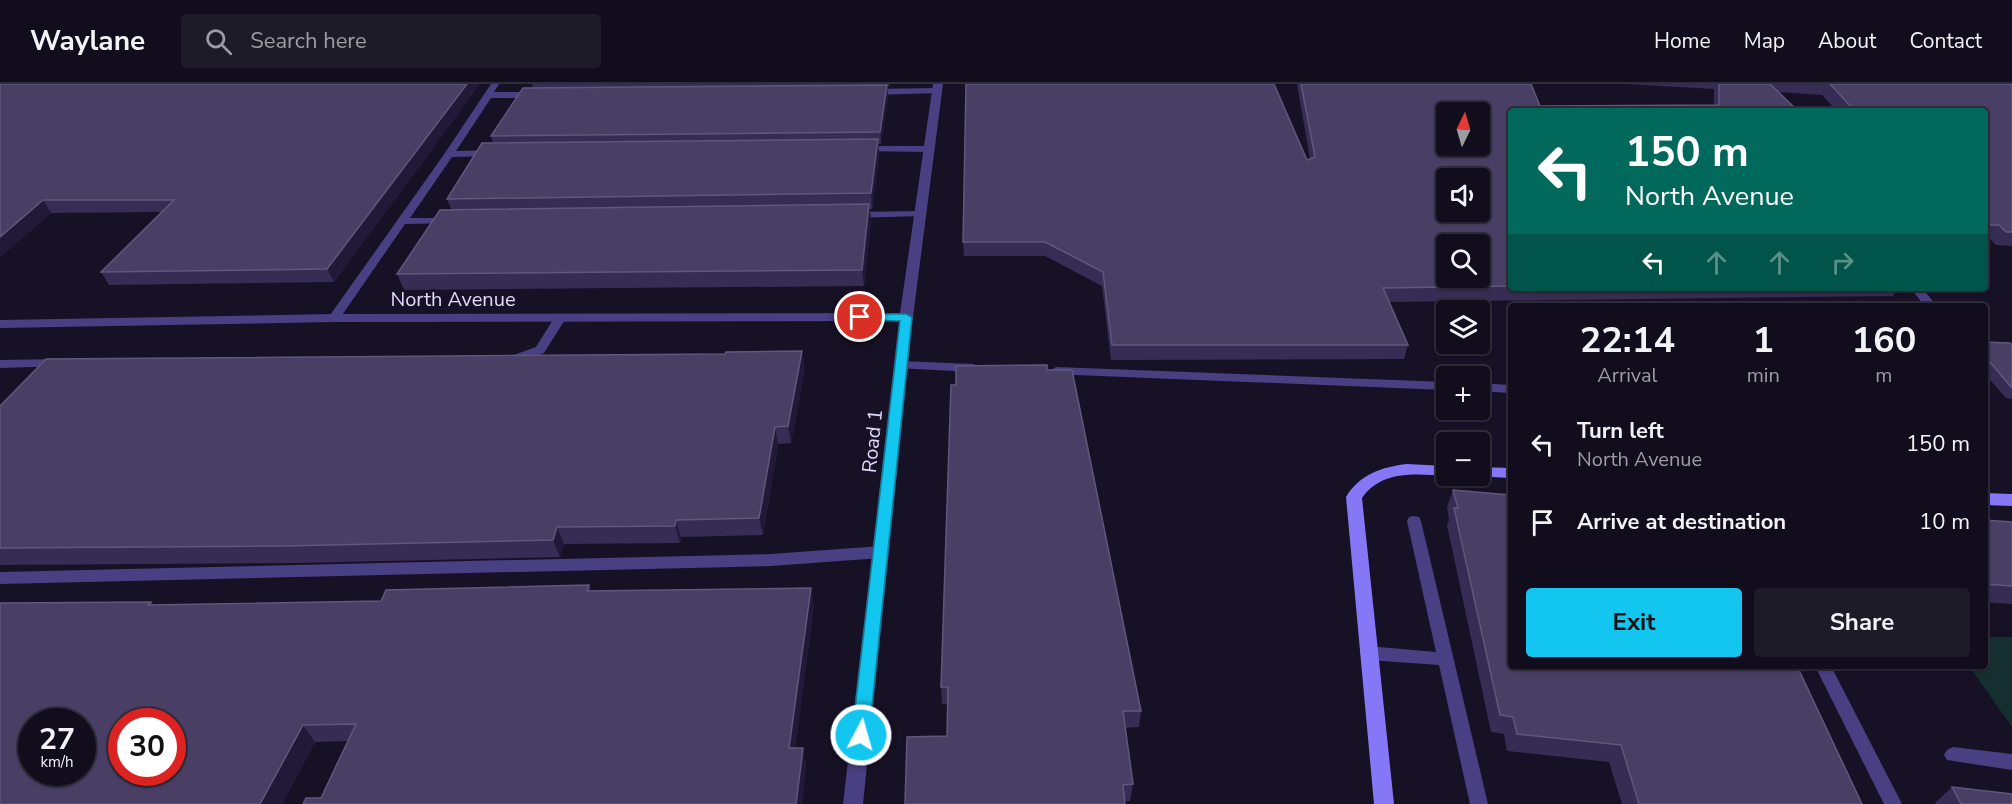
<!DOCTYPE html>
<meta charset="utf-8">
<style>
body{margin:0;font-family:"Nunito Sans",sans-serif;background:#1e1b29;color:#f1f3f6;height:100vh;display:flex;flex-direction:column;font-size:22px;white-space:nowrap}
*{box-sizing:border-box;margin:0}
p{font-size:20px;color:#9c9ca3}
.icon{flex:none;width:33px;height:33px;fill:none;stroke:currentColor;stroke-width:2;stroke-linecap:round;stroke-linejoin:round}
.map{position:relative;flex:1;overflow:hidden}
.drawer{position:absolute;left:1508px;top:219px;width:480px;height:366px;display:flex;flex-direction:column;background:#110d1c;border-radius:6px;box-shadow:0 2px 4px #0004,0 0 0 2px #302d3b}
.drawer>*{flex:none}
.hud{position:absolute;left:1508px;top:24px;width:480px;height:183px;border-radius:6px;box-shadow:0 2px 4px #0004,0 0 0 2px #302d3b;background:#00695c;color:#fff;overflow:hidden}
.needle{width:39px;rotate:5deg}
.fabs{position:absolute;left:1436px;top:18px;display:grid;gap:12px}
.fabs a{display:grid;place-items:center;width:54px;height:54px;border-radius:6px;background:#110d1c;box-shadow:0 2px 4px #0004,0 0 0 2px #302d3b;font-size:30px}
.speed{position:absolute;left:18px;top:624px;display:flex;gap:12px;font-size:30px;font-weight:700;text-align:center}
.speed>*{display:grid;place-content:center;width:78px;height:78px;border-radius:50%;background:#110d1c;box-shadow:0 2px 4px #0004,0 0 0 2px #302d3b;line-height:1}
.speed small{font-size:15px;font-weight:400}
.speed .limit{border:9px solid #d22;background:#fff;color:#111}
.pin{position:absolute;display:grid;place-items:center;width:51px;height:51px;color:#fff;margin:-26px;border:3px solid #fff;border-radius:50%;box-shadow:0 2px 6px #0007}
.me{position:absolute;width:66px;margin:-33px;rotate:6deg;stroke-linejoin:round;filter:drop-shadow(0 0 4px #0008)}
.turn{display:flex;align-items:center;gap:21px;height:126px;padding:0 18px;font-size:27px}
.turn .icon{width:78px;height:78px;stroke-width:2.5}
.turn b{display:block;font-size:42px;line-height:51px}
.lanes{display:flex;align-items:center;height:57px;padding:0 18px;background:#0003;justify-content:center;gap:30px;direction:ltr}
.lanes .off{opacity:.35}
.eta{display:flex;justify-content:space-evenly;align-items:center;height:102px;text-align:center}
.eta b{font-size:36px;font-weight:700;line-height:42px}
.button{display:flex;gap:12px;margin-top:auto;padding:12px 18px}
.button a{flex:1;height:69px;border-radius:6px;background:#12c6ef;color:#111;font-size:24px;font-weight:700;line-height:69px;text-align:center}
.button a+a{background:#1e1b29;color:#f1f3f6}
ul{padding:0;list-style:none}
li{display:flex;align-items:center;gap:18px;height:78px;padding:0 18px}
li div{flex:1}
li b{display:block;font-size:22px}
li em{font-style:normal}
header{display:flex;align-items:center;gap:36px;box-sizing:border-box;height:84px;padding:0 30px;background:#110d1c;border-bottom:2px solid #302d3b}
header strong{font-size:28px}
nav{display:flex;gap:33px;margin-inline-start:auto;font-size:21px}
.search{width:420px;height:54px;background:#1e1b29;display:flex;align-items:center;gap:15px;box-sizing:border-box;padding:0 21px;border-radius:6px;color:#9c9ca3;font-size:22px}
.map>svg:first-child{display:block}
</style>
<header>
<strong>Waylane</strong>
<div class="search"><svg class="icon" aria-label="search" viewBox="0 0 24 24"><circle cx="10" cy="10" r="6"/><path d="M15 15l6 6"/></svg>Search here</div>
<nav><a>Home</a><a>Map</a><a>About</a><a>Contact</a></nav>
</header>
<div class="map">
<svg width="2012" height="720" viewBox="0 0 2012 720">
<rect width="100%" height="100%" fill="#171126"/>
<path fill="#152e30" d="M1985,553H2012V643L1969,582H1984Z"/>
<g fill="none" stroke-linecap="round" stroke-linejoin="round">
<g fill="#484082" fill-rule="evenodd">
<path d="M491,0H499L494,8H536L540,11L536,14H491L456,67L492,66L497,69L492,72L452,73L410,134H449L454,137L453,139L405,140L338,237H330L328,234L445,69Z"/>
<path d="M937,4L940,5V9L871,11L867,8L871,5Z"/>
<path d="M862,62H929L934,65L929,68L859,67V63Z"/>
<path d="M920,127L925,130L924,132L852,134L847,131L852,128Z"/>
<path d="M1910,204H1922L1937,222H1925Z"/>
<path d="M560,230L566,234L544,269L516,279H508L506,276L508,273L536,263L556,231Z"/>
<path d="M58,275L64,279L62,282L0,284V276Z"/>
<path d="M901,277L974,280L980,284L974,288L897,284L895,281Z"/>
<path d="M1056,283L1446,298V306L1052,290L1050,287Z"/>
<path d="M1479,299L1510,301V309L1479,307Z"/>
<path d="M1414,432L1419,433L1421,437L1488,720H1470L1439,581L1368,576L1362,574L1360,569L1362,564L1368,562L1436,568L1407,437L1409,433Z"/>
<path d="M881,462L886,464L888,468L886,472L881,474L771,482L0,500V488L771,470Z"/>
<path d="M1815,582H1831L1902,720H1884Z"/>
<path d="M1953,663L2012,670V686L1947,676L1944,671L1947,666Z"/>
</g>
<path fill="#484082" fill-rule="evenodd" d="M933,0H943L913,233L863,720H843L899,237L334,238L0,244V236L334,230L900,229Z"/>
<g fill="#8577f6" fill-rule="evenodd">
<path d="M1407,380L1446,382V392H1449H1446C1415,390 1382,386 1362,414L1394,720H1374L1346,413C1360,390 1382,383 1407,380Z"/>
<path d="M1479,383L1510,384V394L1474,392H1479Z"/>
<path d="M1984,409L2012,410V422L1984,421Z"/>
</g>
</g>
<g fill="#372c53">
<path d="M0,0H480L334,198L109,201L101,188L161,128L51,129L0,173Z"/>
<path d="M532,0H890L889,2H887L888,13L881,60H879V71L872,125H870L871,136L864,202L404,206L397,190L451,125L447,115L493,59L491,52L533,4Z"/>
<path d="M1297,0H1531L1540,22L1714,21V5L1626,0H2012V162L1996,161L1990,155H1984V27H1837L1822,11L1779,8L1798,27H1510V204H1898L1893,212L1389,218L1408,261L1404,275L1111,276L1102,202L1045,172H964L963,158L1310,75Z"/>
<path d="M1984,258L2012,261V315L2006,314L1984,289Z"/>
<path d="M805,284L791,359L778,360L763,451L681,453L680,459L564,460L560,473L296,479L0,481V322Z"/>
<path d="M1047,286L1141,627L1139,643L1125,644L1133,700L1130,717H1125L947,652L948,620H942L941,603L956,301Z"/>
<path d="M1453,406L1862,720H1622L1609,678L1507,667L1504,650L1491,648L1447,441L1449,436L1447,423Z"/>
<path d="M1984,436L2012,438V520L1984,518Z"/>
<path d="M589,501L591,507L814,521L795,664L806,680L802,720H303L321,714L348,657L315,658L282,720H0L151,518L154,521L381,517Z"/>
<path d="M1952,703L2012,720H1935V719Z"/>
</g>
<g fill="#221939">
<path d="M467,0H480L334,198L327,185Z"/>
<path d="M887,1L888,13L881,60L880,48Z"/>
<path d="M878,55L879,71L872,125L871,109Z"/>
<path d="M43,116L51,129L0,173V153Z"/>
<path d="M869,120L871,136L864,202L862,186Z"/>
<path d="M802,267L805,284L791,359L788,342Z"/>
<path d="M775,343L778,360L763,451L759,434Z"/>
<path d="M676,436L681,453L680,459L675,442Z"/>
<path d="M557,443L564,460L560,473L553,456Z"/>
<path d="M811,504L814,521L793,681L789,664Z"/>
<path d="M303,641L315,658L282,720H260Z"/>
<path d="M803,664L806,680L802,720H796Z"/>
</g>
<g fill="#493f65" stroke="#61577d" stroke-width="1.5" fill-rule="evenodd">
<path d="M0,0H467L327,185L101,188L174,116H43L0,153Z"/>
<path d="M966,0H1274L1307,76L1315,73L1301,0H1531L1540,22L1719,21V0H1770L1798,27H1510V202L1383,204L1408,261H1112L1103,188L1045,158H963ZM1446,28H1479V62H1446ZM1446,94H1479V128H1446ZM1446,160H1479V194H1446Z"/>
<path d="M1830,0H2012V148H2006L1999,141H1984V27H1855Z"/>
<path d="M887,1L880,48L491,52L523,4Z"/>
<path d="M878,55L871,109L447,115L482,59Z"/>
<path d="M869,120L862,186L397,190L440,126Z"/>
<path d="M1984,258L2010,259L2012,261V304L1984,271Z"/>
<path d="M802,267L788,342L775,343L759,434L676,436L675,442L557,443L553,456L284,462L0,464V322L46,275L725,270L726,268Z"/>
<path d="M1047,281V286H1072L1141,627H1123L1133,700L1123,701L1125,720H905L907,653L947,652L948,603H941L951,301H956V282Z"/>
<path d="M1453,406L1510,411V582H1797L1862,720H1639L1621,661L1517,650L1513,633L1500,631L1454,424H1458Z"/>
<path d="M1984,436L2012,438V502L1984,500Z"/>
<path d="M589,501L587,507L811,504L789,664H803L796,720H303L306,714H321L356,640L303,641L260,720H0V519L151,518L148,521L381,517L386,506ZM32,638H82V688H32ZM122,638H172V688H122Z"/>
<path d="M1952,703L2012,710V720H1961Z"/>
</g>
<path fill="#12c6ef" stroke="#0c819b" stroke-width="1.5" d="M860,230H906L912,233L869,651L867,657L861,659L854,657L852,651L900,237L856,236L854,233Z"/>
<g text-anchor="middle" stroke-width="6" stroke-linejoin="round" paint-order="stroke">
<g font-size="20" fill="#e0d9fc" stroke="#171126">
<text x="453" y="222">North Avenue</text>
<text transform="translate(872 357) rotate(-84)" y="7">Road 1</text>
</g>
</g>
</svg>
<div class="fabs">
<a><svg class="needle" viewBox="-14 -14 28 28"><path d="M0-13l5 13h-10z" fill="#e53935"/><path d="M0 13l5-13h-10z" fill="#9c9ca3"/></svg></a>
<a><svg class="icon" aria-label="sound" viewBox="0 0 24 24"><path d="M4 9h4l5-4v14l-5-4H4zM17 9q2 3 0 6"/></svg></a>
<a><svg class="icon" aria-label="search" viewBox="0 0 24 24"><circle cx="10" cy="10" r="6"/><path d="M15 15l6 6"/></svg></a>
<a><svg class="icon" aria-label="layers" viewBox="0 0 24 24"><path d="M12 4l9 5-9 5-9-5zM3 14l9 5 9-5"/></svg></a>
<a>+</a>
<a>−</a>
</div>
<div class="speed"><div>27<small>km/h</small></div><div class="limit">30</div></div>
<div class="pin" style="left:860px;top:233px;background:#d93025"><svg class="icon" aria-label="arrive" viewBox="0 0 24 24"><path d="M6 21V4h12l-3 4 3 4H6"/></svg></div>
<svg class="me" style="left:861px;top:651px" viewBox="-20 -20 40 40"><circle r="17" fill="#12c6ef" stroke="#fff" stroke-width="3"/><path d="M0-11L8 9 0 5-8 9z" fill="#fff"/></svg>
<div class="hud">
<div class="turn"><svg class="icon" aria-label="left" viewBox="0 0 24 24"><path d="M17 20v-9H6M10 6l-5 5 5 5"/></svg><div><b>150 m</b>North Avenue</div></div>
<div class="lanes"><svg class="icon" aria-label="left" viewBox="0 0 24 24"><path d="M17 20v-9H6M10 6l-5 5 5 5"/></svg><svg class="icon off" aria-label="ahead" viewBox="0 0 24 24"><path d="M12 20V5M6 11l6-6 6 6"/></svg><svg class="icon off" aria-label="ahead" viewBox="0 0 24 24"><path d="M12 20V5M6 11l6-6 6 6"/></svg><svg class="icon off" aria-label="right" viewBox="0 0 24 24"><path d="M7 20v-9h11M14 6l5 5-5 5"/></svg></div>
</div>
<section class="drawer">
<div class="eta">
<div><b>22:14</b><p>Arrival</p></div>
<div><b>1</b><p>min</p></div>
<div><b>160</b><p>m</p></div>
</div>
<ul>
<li><svg class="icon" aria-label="left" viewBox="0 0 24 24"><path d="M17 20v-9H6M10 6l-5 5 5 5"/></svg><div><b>Turn left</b><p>North Avenue</p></div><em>150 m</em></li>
<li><svg class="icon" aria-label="arrive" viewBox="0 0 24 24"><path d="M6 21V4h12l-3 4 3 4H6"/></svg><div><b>Arrive at destination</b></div><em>10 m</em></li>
</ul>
<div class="button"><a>Exit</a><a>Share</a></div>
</section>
</div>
